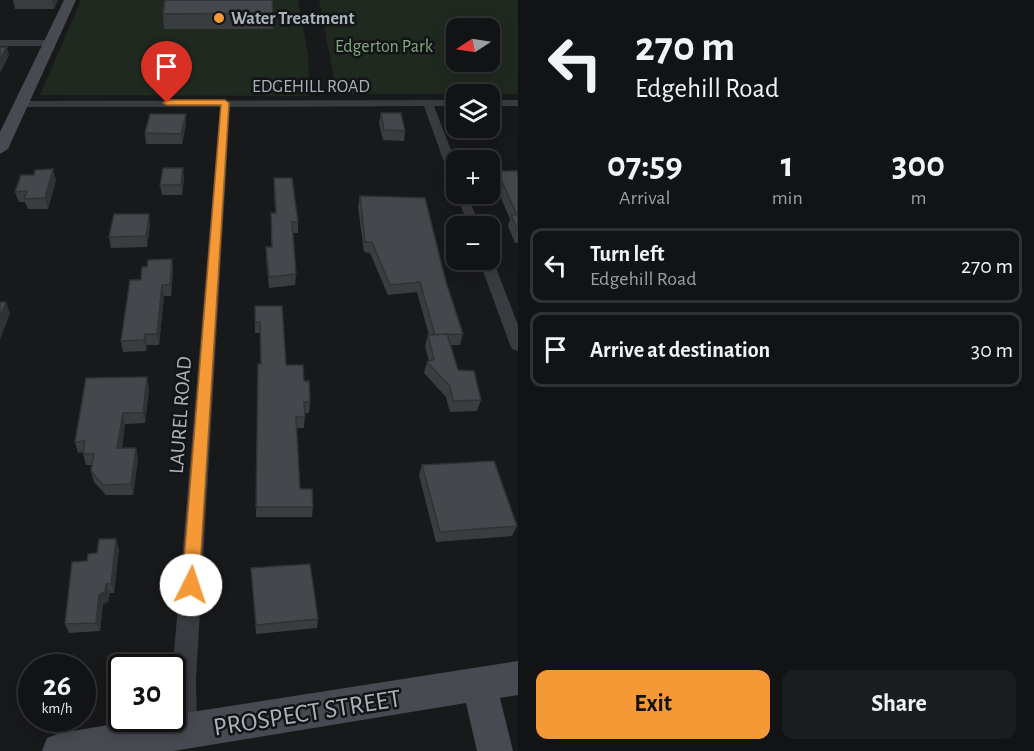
<!DOCTYPE html>
<meta charset="utf-8">
<style>
body{margin:0;font-family:"Alegreya Sans",sans-serif;background:#1b1c1d;color:#f1f3f6;height:100vh;display:flex;flex-direction:column;font-size:22px;white-space:nowrap}
*{box-sizing:border-box;margin:0}
p{font-size:20px;color:#9c9ea0}
.icon{flex:none;width:33px;height:33px;fill:none;stroke:currentColor;stroke-width:2;stroke-linecap:round;stroke-linejoin:round}
.map{position:relative;flex:1;overflow:hidden}
.details{display:flex;flex-direction:column;background:#121314;width:516px}
.details>*{flex:none}
.hud{background:#121314;color:#f1f3f6;overflow:hidden}
.needle{width:39px;rotate:258deg}
.buttons{position:absolute;left:446px;top:18px;display:grid;gap:12px}
.buttons a{display:grid;place-items:center;width:54px;height:54px;border-radius:12px;background:#121314;box-shadow:0 3px 15px #0003,0 0 0 2px #313234;font-size:30px}
.speed{position:absolute;left:18px;top:654px;display:flex;gap:12px;font-size:30px;font-weight:700;text-align:center}
.speed>*{display:grid;place-content:center;width:78px;height:78px;border-radius:50%;background:#121314;box-shadow:0 3px 15px #0003,0 0 0 2px #313234;line-height:1}
.speed small{font-size:15px;font-weight:400}
.speed .limit{border:3px solid #111;border-radius:9px;background:#fff;color:#111}
.pin{position:absolute;display:grid;place-items:center;width:51px;height:51px;color:#fff;margin:-62px -26px;border-radius:50% 50% 50% 0;rotate:-45deg;box-shadow:0 0 6px #0007}
.pin .icon{rotate:45deg}
.me{position:absolute;width:66px;margin:-33px;rotate:4deg;stroke-linejoin:round;filter:drop-shadow(0 0 4px #0008)}
.turn{display:flex;align-items:center;gap:21px;height:126px;padding:0 18px;font-size:27px}
.turn .icon{width:78px;height:78px;stroke-width:2.5}
.turn b{display:block;font-size:42px;line-height:51px}
.eta{display:flex;justify-content:space-evenly;align-items:center;height:102px;text-align:center}
.eta b{font-size:36px;font-weight:600;line-height:42px}
.button{display:flex;gap:12px;margin-top:auto;padding:12px 18px}
.button a{flex:1;height:69px;border-radius:12px;background:#f59936;color:#111;font-size:24px;font-weight:600;line-height:69px;text-align:center}
.button a+a{background:#1b1c1d;color:#f1f3f6}
ul{padding:0;list-style:none}
li{display:flex;align-items:center;gap:18px;height:75px;margin:0 12px 9px;padding:0 6px;border:3px solid #313234;border-radius:12px}
li div{flex:1}
li b{display:block;font-size:22px}
li em{font-style:normal}
main{display:flex;flex:1;min-height:0}
.map>svg:first-child{display:block}
</style>
<main>
<div class="map">
<svg width="518" height="751" viewBox="0 0 518 751">
<rect width="100%" height="100%" fill="#18191b"/>
<g fill="#202920" fill-rule="evenodd">
<path d="M81,0H298L308,55L310,96L40,95Z"/>
<path d="M319,0H518V94H337ZM456,28H489V62H456Z"/>
</g>
<g fill="none" stroke-linecap="round" stroke-linejoin="round">
<g fill="#393b40" fill-rule="evenodd">
<path d="M0,40H50L54,43L50,46H0Z"/>
<path d="M456,100V106H434L456,163V183L450,179L424,106L230,107L196,679L197,731L194,740L185,743L176,740L173,731L172,676L220,107H21L16,104L21,101Z"/>
<rect x="489" y="100" width="29" height="6"/>
<path d="M456,192L467,194L480,226H468Z"/>
<path d="M489,257L493,260L518,325V351L512,349L510,345L479,260H489Z"/>
</g>
<g fill="#474a50" fill-rule="evenodd">
<path d="M64,0H76L8,149L0,154V132Z"/>
<path d="M518,661V695L500,698L513,751H477L466,703L173,751H42L47,738L60,733L151,718H172V715Z"/>
</g>
</g>
<g fill="#3a3d40">
<path d="M13,0H58L54,9H15Z"/>
<path d="M273,13V29H164L163,14Z"/>
<path d="M381,113L405,131L404,141L383,140L379,123Z"/>
<path d="M186,124L182,144H146L145,133Z"/>
<path d="M497,171L518,174V243H515L508,226L510,219L494,182Z"/>
<path d="M184,178L182,195H162L160,185Z"/>
<path d="M274,178L298,222V233H293L296,274L295,285L269,288L266,258V247H272L271,213H275Z"/>
<path d="M56,180L48,209H28L25,202H19L15,192Z"/>
<path d="M360,196L446,282L463,334L460,345H451L458,370L481,400L477,411L450,412L446,397L424,373L427,362L429,361L425,346L428,335H429L417,292L388,295L370,253L364,252L358,207Z"/>
<path d="M150,224L147,247L111,248L109,237Z"/>
<path d="M172,259L173,270L171,296H164L159,345H147L146,351L123,352L121,341L141,280L147,267Z"/>
<path d="M255,306L286,365L304,381L310,402L309,413H305L304,428H296L300,489L313,507L312,517H256L258,364H261L260,333H255Z"/>
<path d="M149,388L145,423L125,424L122,448H136L138,459L133,495H106L94,482L91,471L92,465H86L83,454V452L78,453L75,442Z"/>
<path d="M422,465L517,526L512,536L436,542L419,475Z"/>
<path d="M119,549L114,593H110L108,602L103,604L100,631L69,633L65,624L87,561L97,553Z"/>
<path d="M251,568L318,619L317,628L256,634Z"/>
</g>
<g fill="#303234">
<path d="M52,0H58L54,9Z"/>
<path d="M7,47L9,56L0,73V59Z"/>
<path d="M186,114V124L182,144L181,134Z"/>
<path d="M183,168L184,178L182,195L181,185Z"/>
<path d="M53,169L56,180L48,209L45,198Z"/>
<path d="M149,214L150,224L147,247L146,236Z"/>
<path d="M172,259L173,270L171,296L170,285Z"/>
<path d="M162,285L164,296L159,345L157,334Z"/>
<path d="M6,302L10,313L0,340V318Z"/>
<path d="M145,334L147,345L146,351L144,340Z"/>
<path d="M147,377L149,388L145,423L143,413Z"/>
<path d="M123,413L125,424L120,459L117,448Z"/>
<path d="M136,448L138,459L133,495L131,484Z"/>
<path d="M116,539L119,549L114,593L111,584Z"/>
<path d="M106,584L110,593L108,602L103,604L100,631L96,623L99,595Z"/>
</g>
<g fill="#44474b" stroke="#303234" stroke-width="1.5">
<path d="M165,0H272L273,13L163,14Z"/>
<path d="M0,47H7L0,59Z"/>
<path d="M381,113H401L405,131L384,130Z"/>
<path d="M150,114H186L181,134L145,133Z"/>
<path d="M163,168H183L181,185H160Z"/>
<path d="M53,169L45,198L24,199L27,191L15,192L21,175H34L35,170Z"/>
<path d="M497,171H517L518,174V231L511,215H517Z"/>
<path d="M274,178H292L298,222H292L296,274L269,277L266,247H272L271,213H276Z"/>
<path d="M360,196L425,198L446,282L463,334L435,335L420,282L390,285L372,242H365Z"/>
<path d="M114,214H149L146,236L109,237Z"/>
<path d="M172,259L170,285H162L157,334H145L144,340L121,341L130,280H141L142,267H147L148,260Z"/>
<path d="M0,302H6L0,318Z"/>
<path d="M255,306H282L286,365H303L304,381H309L310,402H304L305,417H296L300,489H312L313,507H256L258,364H261L260,322H255Z"/>
<path d="M447,334L458,370L474,371L481,400L453,401L450,386L427,362L434,359L428,335Z"/>
<path d="M147,377L143,413H123L117,448H136L131,484L103,485L91,471L94,454H83L85,441L75,442L86,378Z"/>
<path d="M494,461L517,526L440,532L422,465Z"/>
<path d="M99,539H116L111,584H106L105,592L99,595L96,623L65,624L72,562L87,561L88,554L97,553Z"/>
<path d="M310,564L318,619L256,625L251,568Z"/>
</g>
<path fill="#f59936" stroke="#9f6323" stroke-width="1.5" d="M225,100L229,103L199,585L197,591L191,593L184,591L182,585L221,105H167L163,103L167,100Z"/>
<circle fill="#f59936" stroke="#131416" stroke-width="2" cx="219" cy="18" r="6"/>
<g text-anchor="middle" stroke-width="5" stroke-linejoin="round" paint-order="stroke">
<g font-size="18" font-weight="bold" fill="#aab2ba" stroke="#131416" text-anchor="start">
<text x="231" y="24">Water Treatment</text>
</g>
<g font-size="18" fill="#84a681" stroke="#131416">
<text x="384" y="52">Edgerton Park</text>
</g>
<g font-size="18" fill="#aab2ba" stroke="#131416">
<text x="311" y="92">EDGEHILL ROAD</text>
</g>
<g font-size="21" fill="#aab2ba" stroke="#131416">
<text transform="translate(180 415) rotate(-86)" y="7">LAUREL ROAD</text>
</g>
<g font-size="26" fill="#aab2ba" stroke="#131416">
<text transform="translate(307 712) rotate(-9)" y="9">PROSPECT STREET</text>
</g>
</g>
</svg>
<div class="buttons">
<a><svg class="needle" viewBox="-14 -14 28 28"><path d="M0-13l5 13h-10z" fill="#e53935"/><path d="M0 13l5-13h-10z" fill="#9c9ea0"/></svg></a>
<a><svg class="icon" aria-label="layers" viewBox="0 0 24 24"><path d="M12 4l9 5-9 5-9-5zM3 14l9 5 9-5"/></svg></a>
<a>+</a>
<a>−</a>
</div>
<div class="speed"><div>26<small>km/h</small></div><div class="limit">30</div></div>
<div class="pin" style="left:167px;top:103px;background:#d93025"><svg class="icon" aria-label="arrive" viewBox="0 0 24 24"><path d="M6 21V4h12l-3 4 3 4H6"/></svg></div>
<svg class="me" style="left:191px;top:585px" viewBox="-20 -20 40 40"><circle r="19" fill="#fff"/><path d="M0-13L10 11 0 6-10 11z" fill="#f59936"/></svg>
</div>
<section class="details">
<div class="hud">
<div class="turn"><svg class="icon" aria-label="left" viewBox="0 0 24 24"><path d="M17 20v-9H6M10 6l-5 5 5 5"/></svg><div><b>270 m</b>Edgehill Road</div></div>
</div>
<div class="eta">
<div><b>07:59</b><p>Arrival</p></div>
<div><b>1</b><p>min</p></div>
<div><b>300</b><p>m</p></div>
</div>
<ul>
<li><svg class="icon" aria-label="left" viewBox="0 0 24 24"><path d="M17 20v-9H6M10 6l-5 5 5 5"/></svg><div><b>Turn left</b><p>Edgehill Road</p></div><em>270 m</em></li>
<li><svg class="icon" aria-label="arrive" viewBox="0 0 24 24"><path d="M6 21V4h12l-3 4 3 4H6"/></svg><div><b>Arrive at destination</b></div><em>30 m</em></li>
</ul>
<div class="button"><a>Exit</a><a>Share</a></div>
</section>
</main>
